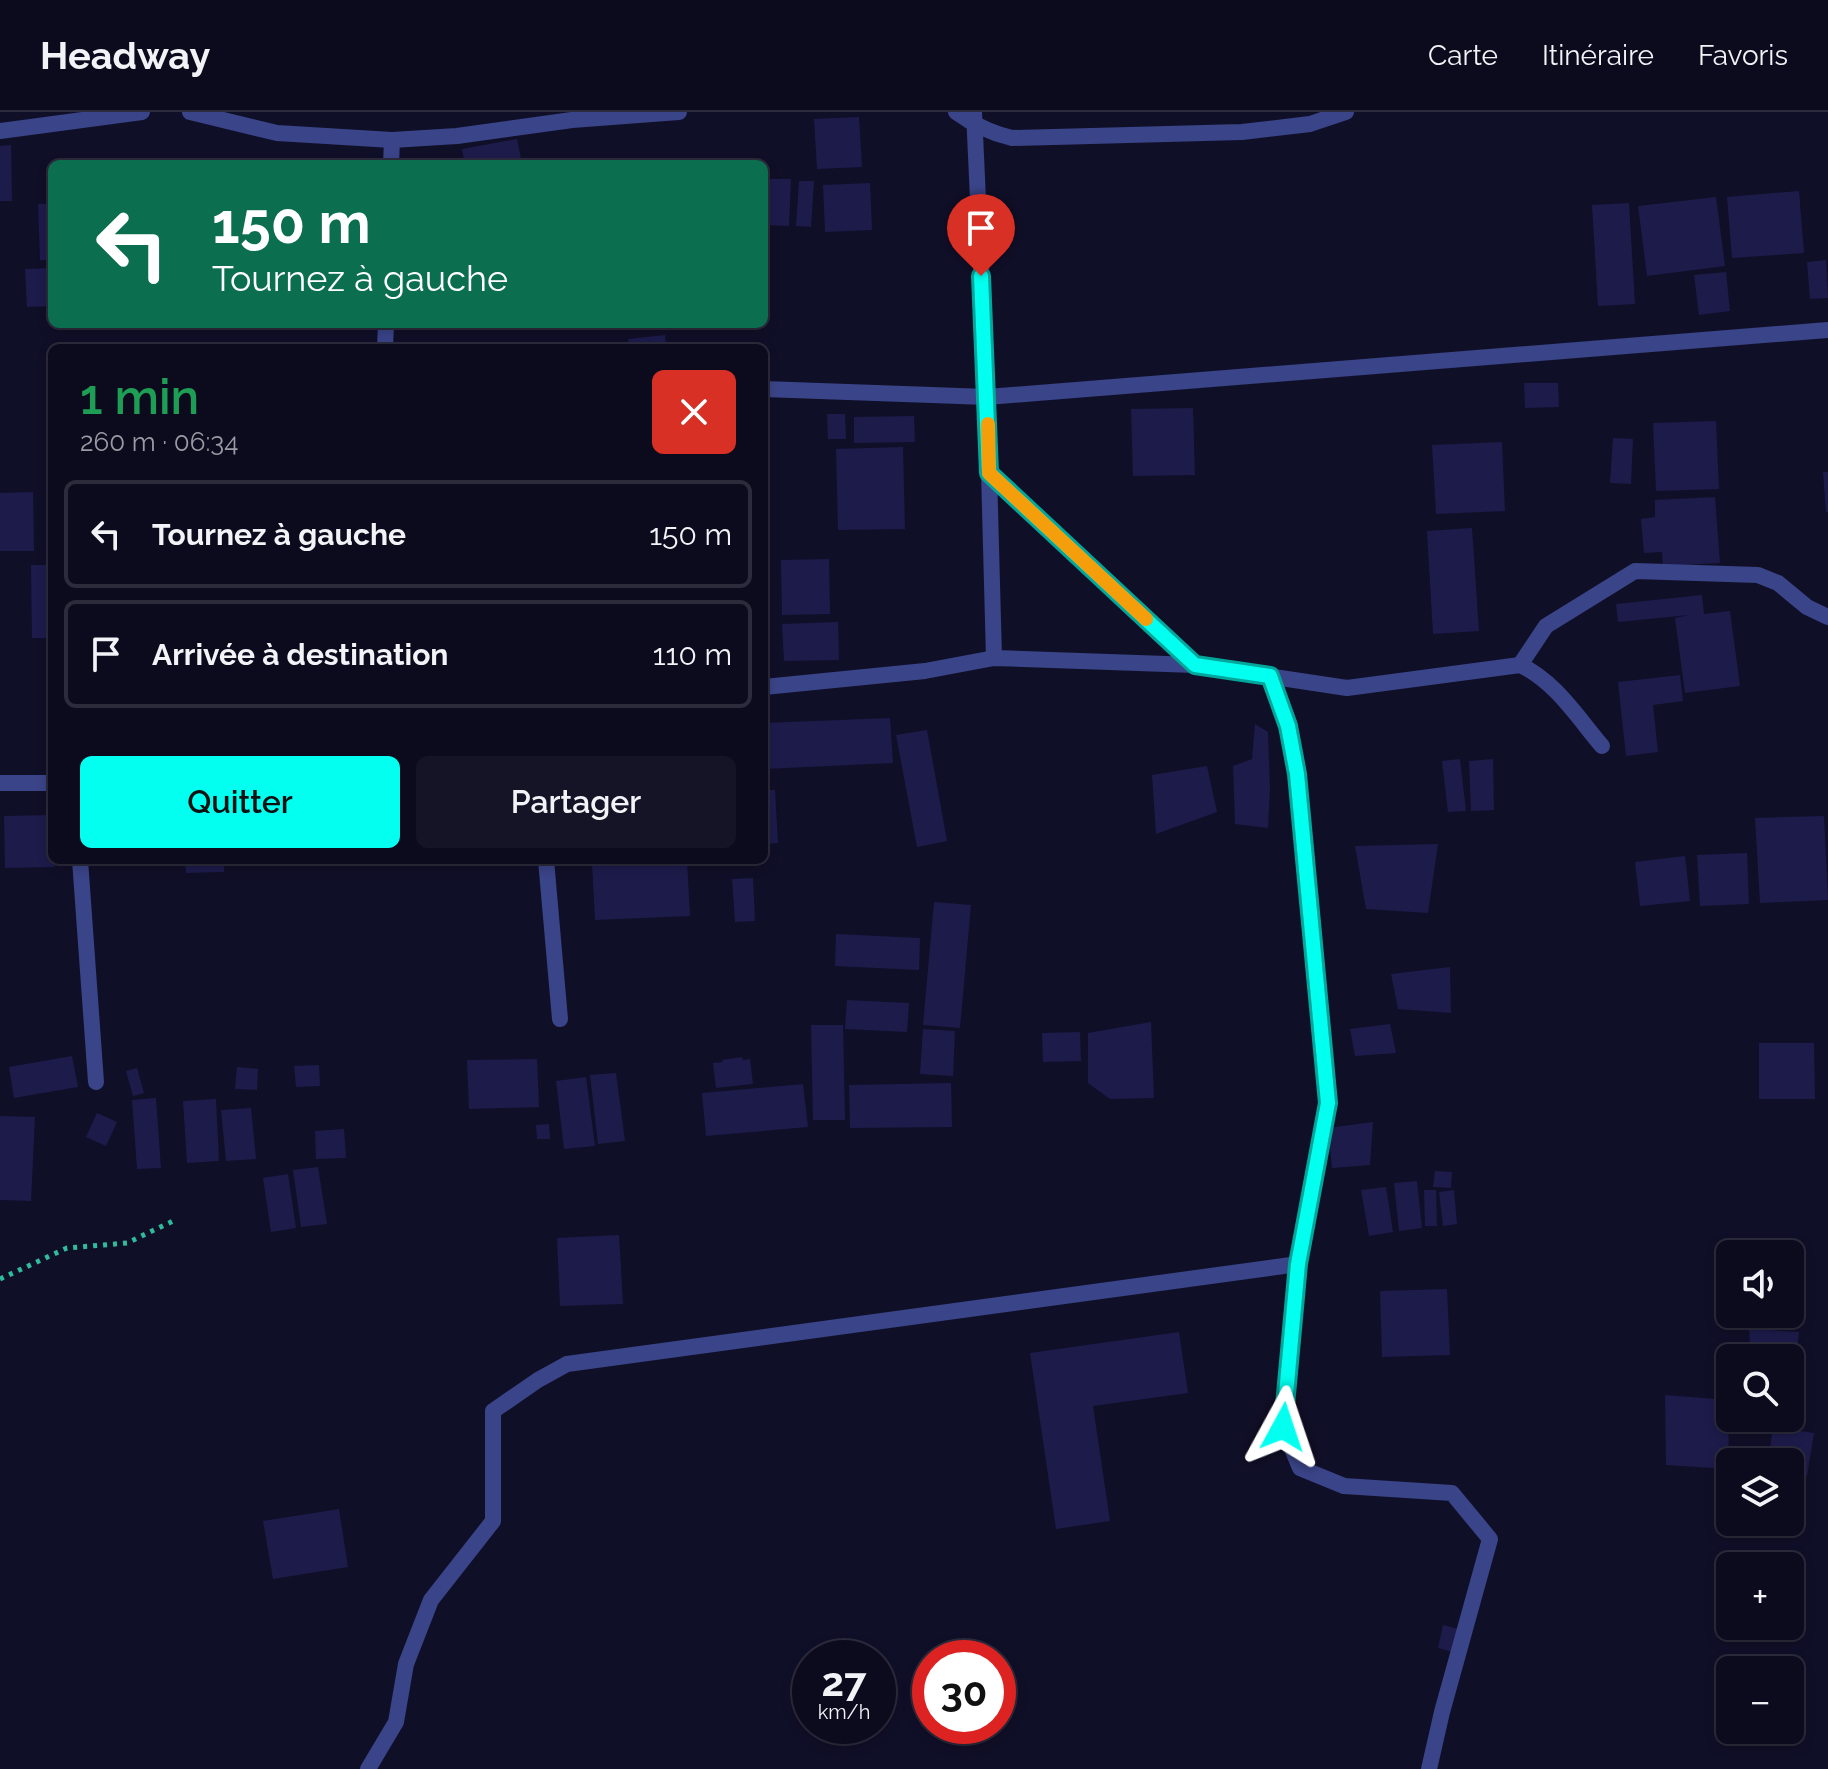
<!DOCTYPE html>
<html lang="fr">
<meta charset="utf-8">
<style>
body{margin:0;font-family:Raleway,sans-serif;background:#151427;color:#f1f3f6;height:100vh;display:flex;flex-direction:column;font-size:30px;white-space:nowrap}
*{box-sizing:border-box;margin:0}
p{font-size:26px;color:#9a9ba4}
.icon{flex:none;width:44px;height:44px;fill:none;stroke:currentColor;stroke-width:2;stroke-linecap:round;stroke-linejoin:round}
.map{position:relative;flex:1;overflow:hidden}
.panel{position:absolute;left:48px;top:232px;width:720px;height:520px;display:flex;flex-direction:column;background:#0c0b1e;border-radius:12px;box-shadow:0 4px 12px #0003,0 0 0 2px #2c2b3c}
.panel>*{flex:none}
.top-card{position:absolute;left:48px;top:48px;width:720px;height:168px;border-radius:12px;box-shadow:0 4px 12px #0003,0 0 0 2px #2c2b3c;background:#0b6e4f;color:#fff;overflow:hidden}
.buttons{position:absolute;left:1716px;top:1128px;display:grid;gap:16px}
.buttons a{display:grid;place-items:center;width:88px;height:88px;border-radius:12px;background:#0c0b1e;box-shadow:0 4px 12px #0003,0 0 0 2px #2c2b3c;font-size:40px}
.speed{position:absolute;left:792px;top:1528px;display:flex;gap:16px;font-size:40px;font-weight:700;text-align:center}
.speed>*{display:grid;place-content:center;width:104px;height:104px;border-radius:50%;background:#0c0b1e;box-shadow:0 4px 12px #0003,0 0 0 2px #2c2b3c;line-height:1}
.speed small{font-size:20px;font-weight:400}
.speed .limit{border:12px solid #d22;background:#fff;color:#111}
.pin{position:absolute;display:grid;place-items:center;width:68px;height:68px;color:#fff;margin:-82px -34px;border-radius:50% 50% 50% 0;rotate:-45deg;box-shadow:0 0 8px #0007}
.pin .icon{rotate:45deg}
.me{position:absolute;width:88px;margin:-44px;rotate:5deg;stroke-linejoin:round;filter:drop-shadow(0 0 6px #0008)}
.turn{display:flex;align-items:center;gap:28px;height:168px;padding:0 32px;font-size:36px}
.turn .icon{width:104px;height:104px;stroke-width:2.5}
.turn b{display:block;font-size:56px;line-height:68px}
.round{display:grid;place-items:center;flex:none;width:84px;height:84px;border-radius:12px;background:#151427}
.overview{display:flex;align-items:center;justify-content:space-between;height:136px;padding:0 32px}
h1{font-size:48px;font-weight:600;line-height:60px;color:#1e9e55}
.primary-button{display:flex;gap:16px;margin-top:auto;padding:16px 32px}
.primary-button a{flex:1;height:92px;border-radius:12px;background:#03ffef;color:#111;font-size:32px;font-weight:600;line-height:92px;text-align:center}
.primary-button a+a{background:#151427;color:#f1f3f6}
ul{padding:0;list-style:none}
li{display:flex;align-items:center;gap:24px;height:108px;margin:0 16px 12px;padding:0 16px;border:4px solid #2c2b3c;border-radius:12px}
li div{flex:1}
li b{display:block;font-size:30px}
li em{font-style:normal}
header{display:flex;align-items:center;gap:48px;box-sizing:border-box;height:112px;padding:0 40px;background:#0c0b1e;border-bottom:2px solid #2c2b3c}
header strong{font-size:38px}
nav{display:flex;gap:44px;margin-inline-start:auto;font-size:28px}
.map>svg:first-child{display:block}
</style>
<header>
<strong>Headway</strong>
<nav><a>Carte</a><a>Itinéraire</a><a>Favoris</a></nav>
</header>
<div class="map">
<svg width="1828" height="1657" viewBox="0 0 1828 1657">
<rect width="100%" height="100%" fill="#100f28"/>
<g fill="#1d1b4a">
<path d="M859,5L862,55L817,57L814,7Z"/>
<path d="M517,27L522,52H465L462,37Z"/>
<path d="M11,33L12,89H0V34Z"/>
<path d="M764,67H791L789,114L764,113Z"/>
<path d="M799,69H814L811,115L796,114Z"/>
<path d="M870,71L872,118L825,120L823,73Z"/>
<path d="M1799,79L1804,141L1732,146L1727,85Z"/>
<path d="M1716,85L1725,154L1647,164L1638,94Z"/>
<path d="M1629,91L1635,192L1598,194L1592,93Z"/>
<path d="M38,92H52V148H40Z"/>
<path d="M1826,148L1828,186L1810,187L1807,150Z"/>
<path d="M52,156V194L27,195L25,157Z"/>
<path d="M1726,160L1730,199L1699,203L1694,163Z"/>
<path d="M665,223L666,236H629L628,227Z"/>
<path d="M1524,271H1558L1559,295L1525,296Z"/>
<path d="M1193,296L1195,363L1133,364L1131,297Z"/>
<path d="M827,302H845L846,327H828Z"/>
<path d="M914,304L915,330L854,331V305Z"/>
<path d="M1716,309L1719,377L1656,379L1653,311Z"/>
<path d="M1613,326L1633,327L1631,372L1610,371Z"/>
<path d="M1502,330L1505,399L1436,402L1432,333Z"/>
<path d="M903,335L905,417L838,418L836,337Z"/>
<path d="M1823,360H1828V400H1826Z"/>
<path d="M33,380L34,439H0V381Z"/>
<path d="M1715,385L1720,451L1663,454L1662,440L1644,441L1641,407L1655,405V388Z"/>
<path d="M1472,416L1479,519L1433,522L1427,419Z"/>
<path d="M829,447L830,502L782,503L781,448Z"/>
<path d="M31,453H52V526H32Z"/>
<path d="M1702,483L1704,502L1730,499L1740,574L1685,581L1675,506L1689,503L1618,510L1616,492Z"/>
<path d="M838,510L839,548L784,549L782,512Z"/>
<path d="M1680,563L1683,589L1653,593L1658,640L1626,644L1618,570Z"/>
<path d="M890,606L893,651L764,657V611Z"/>
<path d="M1255,612L1268,620L1270,677L1268,716L1235,712L1233,654L1252,647Z"/>
<path d="M927,618L947,729L917,735L896,623Z"/>
<path d="M1460,647L1466,699L1448,700L1442,649Z"/>
<path d="M1493,647L1494,698L1471,699L1469,649Z"/>
<path d="M1207,654L1217,700L1156,722L1152,663Z"/>
<path d="M764,678H775L778,731L764,732Z"/>
<path d="M52,703V748H55V755L5,756L4,704Z"/>
<path d="M1824,704L1828,788L1760,791L1755,706Z"/>
<path d="M1438,732L1428,801L1366,797L1355,734Z"/>
<path d="M1747,741L1749,792L1700,794L1697,743Z"/>
<path d="M1685,744L1690,789L1640,794L1635,750Z"/>
<path d="M185,748H224V760L186,761Z"/>
<path d="M674,748H687L690,804L595,808L592,752Z"/>
<path d="M753,766L755,809L735,810L732,767Z"/>
<path d="M934,790L971,793L960,916L923,913Z"/>
<path d="M836,822L920,826L919,858L835,854Z"/>
<path d="M1450,855L1451,901L1398,897L1391,862Z"/>
<path d="M847,888L909,891L907,920L845,917Z"/>
<path d="M1151,910L1154,986L1110,987L1088,971V921Z"/>
<path d="M1390,912L1396,941L1355,944L1350,917Z"/>
<path d="M811,913H843L845,1008H813Z"/>
<path d="M923,917L955,919L953,964L920,962Z"/>
<path d="M1080,920L1081,949L1043,950L1042,921Z"/>
<path d="M1759,931H1814L1815,987H1759Z"/>
<path d="M72,944L78,975L14,986L9,955Z"/>
<path d="M742,945L743,948L750,947L753,972L716,976L713,951L723,950L722,948Z"/>
<path d="M537,947L539,995L469,997L467,948Z"/>
<path d="M319,953L320,974L296,975L294,954Z"/>
<path d="M237,955L258,957L257,978L235,977Z"/>
<path d="M137,956L144,981L133,984L126,959Z"/>
<path d="M616,961L625,1029L598,1032L590,963Z"/>
<path d="M586,965L595,1034L564,1037L556,969Z"/>
<path d="M951,971L952,1015L850,1016L849,973Z"/>
<path d="M803,972L808,1015L706,1024L702,981Z"/>
<path d="M156,986L161,1056L137,1057L132,988Z"/>
<path d="M216,987L219,1049L187,1051L183,989Z"/>
<path d="M251,996L256,1047L226,1049L221,998Z"/>
<path d="M97,1001L117,1010L106,1034L86,1025Z"/>
<path d="M0,1004L35,1005L31,1089L0,1088Z"/>
<path d="M1373,1010L1370,1053L1332,1056L1328,1016Z"/>
<path d="M549,1012L550,1027H537L536,1013Z"/>
<path d="M344,1017L346,1046L316,1047L315,1019Z"/>
<path d="M318,1055L327,1112L301,1115L293,1058Z"/>
<path d="M1435,1059L1452,1060L1451,1076L1433,1075Z"/>
<path d="M288,1062L296,1116L271,1120L263,1066Z"/>
<path d="M1417,1069L1422,1116L1399,1119L1394,1071Z"/>
<path d="M1386,1075L1393,1120L1369,1124L1361,1078Z"/>
<path d="M1424,1078H1436L1437,1114H1425Z"/>
<path d="M1454,1078L1457,1112L1443,1114L1439,1080Z"/>
<path d="M619,1123L623,1192L560,1194L557,1126Z"/>
<path d="M1447,1177L1450,1243L1382,1245L1380,1179Z"/>
<path d="M1749,1217L1799,1220L1794,1272H1790V1246H1751Z"/>
<path d="M1179,1220L1188,1281L1093,1294L1110,1409L1056,1417L1030,1241Z"/>
<path d="M1665,1283L1728,1288L1729,1357L1666,1353Z"/>
<path d="M1773,1315L1814,1321L1807,1364L1790,1362V1350H1768Z"/>
<path d="M339,1397L348,1455L273,1467L263,1409Z"/>
<path d="M1443,1513L1470,1520L1464,1543L1438,1536Z"/>
</g>
<g fill="none" stroke-linecap="round" stroke-linejoin="round">
<path stroke="#2ebc9c" stroke-width="5" stroke-dasharray="4 6" stroke-linecap="butt" d="M0,1167L67,1136L127,1131L175,1108"/>
<g stroke="#3a4488" stroke-width="16">
<path d="M190,0L277,21L392,28L457,24L572,8L679,0"/>
<path d="M956,0C974,13 990,21 1012,26L1242,20L1310,12L1346,0"/>
<path d="M974,0L987,285L994,546"/>
<path d="M0,19L142,0"/>
<path d="M391,52L392,28"/>
<path d="M385,236L386,212"/>
<path d="M764,277L987,285L1828,218"/>
<path d="M989,361L1195,553"/>
<path d="M1520,553L1546,514L1635,459L1758,463L1778,471L1807,495L1828,505"/>
<path d="M1270,564L1288,614L1297,662L1328,991L1298,1152L1283,1315L1300,1356L1344,1374L1452,1381L1490,1427L1442,1600L1429,1657"/>
<path d="M764,575L925,559L994,546L1195,553L1347,576L1520,553C1555,569 1578,606 1602,634"/>
<path d="M0,671H52"/>
<path d="M80,748L96,970"/>
<path d="M546,748L560,907"/>
<path d="M368,1657L396,1610L406,1552L431,1488L493,1409V1299L538,1268L567,1252L1298,1152"/>
</g>
</g>
<g fill="none" stroke-linecap="round" stroke-linejoin="round">
<g stroke="#02a69b" stroke-width="20">
<path id="route" d="M981,164L989,361L1195,553L1270,564L1288,614L1297,662L1328,991L1298,1152L1283,1315"/>
</g>
<use href="#route" stroke="#03ffef" stroke-width="14"/>
<path stroke="#f59e0b" stroke-width="14" d="M988,312L989,361L1146,507"/>
</g>
</svg>
<div class="buttons">
<a><svg class="icon" aria-label="sound" viewBox="0 0 24 24"><path d="M4 9h4l5-4v14l-5-4H4zM17 9q2 3 0 6"/></svg></a>
<a><svg class="icon" aria-label="search" viewBox="0 0 24 24"><circle cx="10" cy="10" r="6"/><path d="M15 15l6 6"/></svg></a>
<a><svg class="icon" aria-label="layers" viewBox="0 0 24 24"><path d="M12 4l9 5-9 5-9-5zM3 14l9 5 9-5"/></svg></a>
<a>+</a>
<a>−</a>
</div>
<div class="speed"><div>27<small>km/h</small></div><div class="limit">30</div></div>
<div class="pin" style="left:981px;top:164px;background:#d93025"><svg class="icon" aria-label="arrive" viewBox="0 0 24 24"><path d="M6 21V4h12l-3 4 3 4H6"/></svg></div>
<svg class="me" style="left:1283px;top:1315px" viewBox="-20 -20 40 40"><path d="M0-17L14 15 0 8-14 15z" fill="#03ffef" stroke="#fff" stroke-width="4"/></svg>
<div class="top-card">
<div class="turn"><svg class="icon" aria-label="left" viewBox="0 0 24 24"><path d="M17 20v-9H6M10 6l-5 5 5 5"/></svg><div><b>150 m</b>Tournez à gauche</div></div>
</div>
<section class="panel">
<div class="overview"><div><h1>1 min</h1><p>260 m · 06:34</p></div><a class="round" style="background:#d93025;color:#fff"><svg class="icon" aria-label="close" viewBox="0 0 24 24"><path d="M6 6l12 12M18 6L6 18"/></svg></a></div>
<ul>
<li><svg class="icon" aria-label="left" viewBox="0 0 24 24"><path d="M17 20v-9H6M10 6l-5 5 5 5"/></svg><div><b>Tournez à gauche</b></div><em>150 m</em></li>
<li><svg class="icon" aria-label="arrive" viewBox="0 0 24 24"><path d="M6 21V4h12l-3 4 3 4H6"/></svg><div><b>Arrivée à destination</b></div><em>110 m</em></li>
</ul>
<div class="primary-button"><a>Quitter</a><a>Partager</a></div>
</section>
</div>
